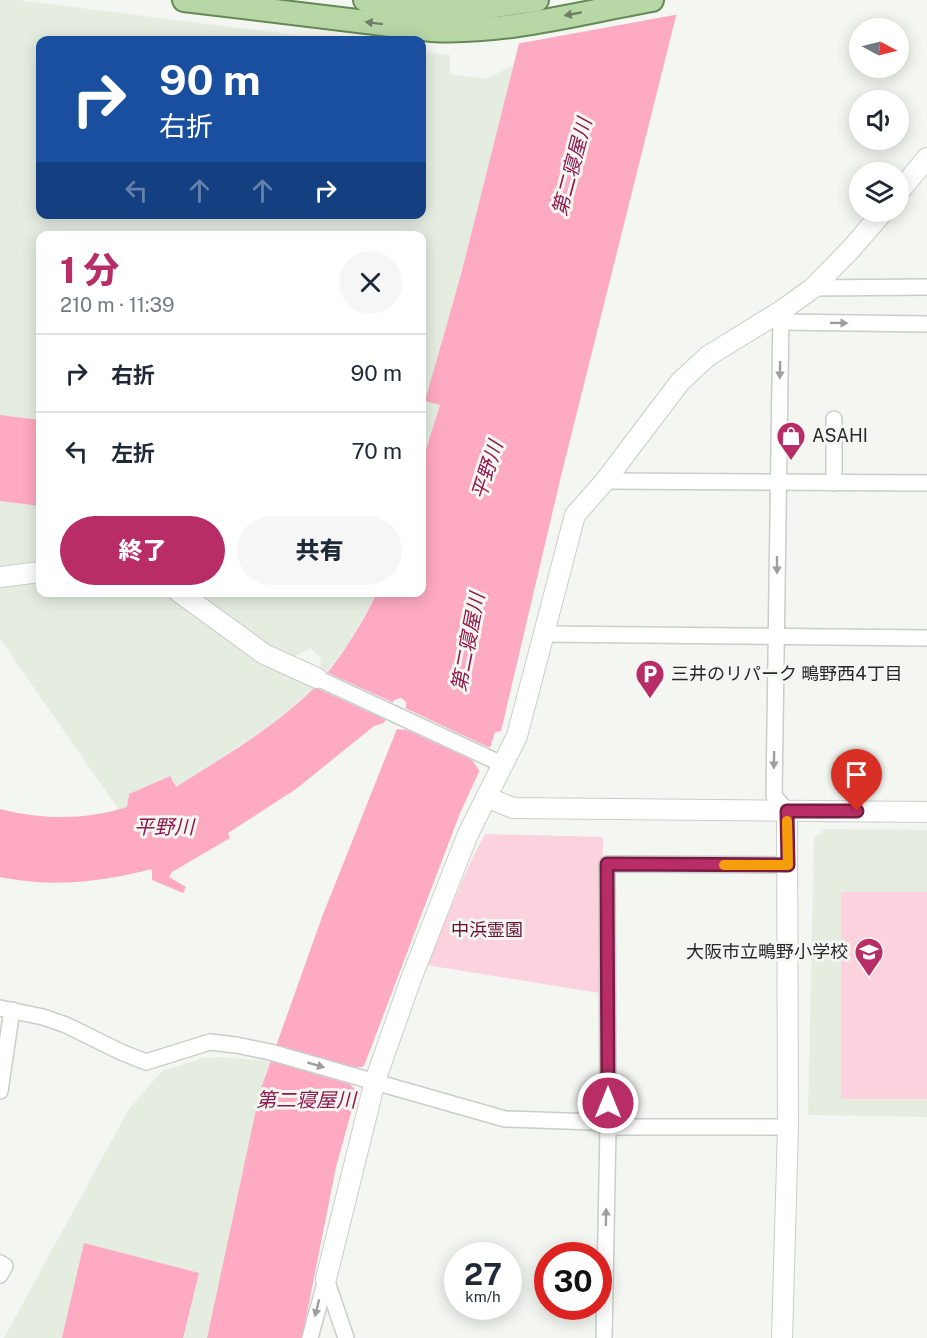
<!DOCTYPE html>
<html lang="ja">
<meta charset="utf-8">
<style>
body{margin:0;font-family:"Public Sans","Noto Sans JP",sans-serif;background:#f6f6f7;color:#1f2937;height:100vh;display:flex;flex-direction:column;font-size:22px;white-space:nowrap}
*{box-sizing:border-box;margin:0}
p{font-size:20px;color:#747a83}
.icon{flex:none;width:33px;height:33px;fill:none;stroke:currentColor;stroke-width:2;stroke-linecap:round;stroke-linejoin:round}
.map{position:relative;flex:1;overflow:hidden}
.side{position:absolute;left:36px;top:231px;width:390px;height:366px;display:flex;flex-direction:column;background:#fff;border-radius:12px;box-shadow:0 3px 15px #0003}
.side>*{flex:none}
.guide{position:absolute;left:36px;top:36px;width:390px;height:183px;border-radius:12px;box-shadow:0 3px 15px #0003;background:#1a4fa0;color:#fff;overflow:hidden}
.needle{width:39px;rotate:97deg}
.controls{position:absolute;left:849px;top:18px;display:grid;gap:12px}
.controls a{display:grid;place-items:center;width:60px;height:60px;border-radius:50%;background:#fff;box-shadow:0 3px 15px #0003;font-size:30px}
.speed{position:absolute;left:444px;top:1242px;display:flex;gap:12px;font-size:30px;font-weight:700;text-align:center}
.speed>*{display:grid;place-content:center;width:78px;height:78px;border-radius:50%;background:#fff;box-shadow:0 3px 15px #0003;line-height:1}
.speed small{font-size:15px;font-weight:400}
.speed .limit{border:9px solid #d22;background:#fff;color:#111}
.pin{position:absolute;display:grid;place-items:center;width:51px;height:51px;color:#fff;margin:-62px -26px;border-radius:50% 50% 50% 0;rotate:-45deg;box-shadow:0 0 6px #0007}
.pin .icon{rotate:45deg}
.me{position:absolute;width:66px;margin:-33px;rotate:0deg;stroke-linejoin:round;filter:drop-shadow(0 0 4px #0008)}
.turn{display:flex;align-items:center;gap:21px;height:126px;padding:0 24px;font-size:27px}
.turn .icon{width:78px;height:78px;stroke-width:2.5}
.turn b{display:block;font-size:42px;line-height:51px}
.lanes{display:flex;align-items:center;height:57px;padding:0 24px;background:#0003;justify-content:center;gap:30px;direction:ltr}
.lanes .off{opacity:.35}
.round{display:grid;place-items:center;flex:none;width:63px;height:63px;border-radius:32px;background:#f6f6f7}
.head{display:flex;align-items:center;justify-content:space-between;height:102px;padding:0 24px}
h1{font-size:36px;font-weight:800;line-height:45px;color:#b82d66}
.primary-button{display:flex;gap:12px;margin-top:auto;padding:12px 24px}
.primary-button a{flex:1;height:69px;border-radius:36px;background:#b82d66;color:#fff;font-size:24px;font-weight:800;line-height:69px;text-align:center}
.primary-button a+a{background:#f6f6f7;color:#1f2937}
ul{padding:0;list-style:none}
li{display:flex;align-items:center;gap:18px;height:78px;padding:0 24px;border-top:2px solid #e0e1e3}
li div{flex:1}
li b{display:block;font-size:22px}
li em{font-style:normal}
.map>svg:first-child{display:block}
</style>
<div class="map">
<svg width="927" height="1338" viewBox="0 0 927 1338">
<rect width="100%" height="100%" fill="#f3f6f1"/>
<g fill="#e5ede1">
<path d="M0,0H18L334,40H40V214H422V52L450,55V74L486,79L514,65L460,278L426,401L440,405L422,461V236H40V563L0,567Z"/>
<path d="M40,582V592L164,593L260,659L315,687L273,724L176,787L169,776L129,794L128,807L119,810L0,639V586Z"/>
<path d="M195,593H377L347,645L327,672L320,668L321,658L310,648L293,657L269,646Z"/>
<path d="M825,829L927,830V1117L808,1115L814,838Z"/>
<path d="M221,1057L270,1061L260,1091L207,1338H4L129,1109L162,1071L203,1058Z"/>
</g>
<g fill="#fbd2dd">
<path d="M485,834L603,837L600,993L426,965L471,861Z"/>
<rect x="841" y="892" width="86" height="207"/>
</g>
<g fill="#feaac2">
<path d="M530,0H680L561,476L501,731L495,732L490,748L460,813L364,1066L336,1167L302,1338H207L260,1091L322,917L406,706V702L401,698L394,700L384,723L374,726L296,789L228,833L230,838L172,872L169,877L186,887L183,893L152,880V869C99,882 55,888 0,877V809C41,820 86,820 127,807L129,794L170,776L176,787C224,756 274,728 314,688C339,662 361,625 377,593L422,592V462L440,405L425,401L460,278Z"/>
<path d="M0,415L40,420V506L0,501Z"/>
<path d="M84,1243L199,1273L183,1338H62Z"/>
</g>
<g fill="#f3f6f1">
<path d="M527,0H683L680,14L516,44Z"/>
<path d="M324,671L394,703L386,720L312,686Z"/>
<path d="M403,707L488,747H493L481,773L472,760L407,730L396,729L397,727L395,726Z"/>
<path d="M273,1044L354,1067H361L367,1065L359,1092L349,1084L268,1060Z"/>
</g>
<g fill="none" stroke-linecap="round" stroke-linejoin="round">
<g stroke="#cacec9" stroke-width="18">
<g id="street">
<path d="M813,288L927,287"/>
<path d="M781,311L774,796L787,811"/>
<path d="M781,322L927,324"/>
<path d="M605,481L927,483"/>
<path d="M834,483V419"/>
<path d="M544,634L927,638"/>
<path d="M317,678L504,765"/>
<path d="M0,1008L43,1017L66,1025L121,1052L146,1062L210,1042L236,1045L270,1052L505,1119L594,1122L608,1127H788"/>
<path d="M0,1091L12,1010"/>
<path d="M0,1263L5,1266L0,1275"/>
<path d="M326,1279L346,1338"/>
<path d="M310,1338L326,1279"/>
<path d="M604,1338L608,1127L607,864L788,865"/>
</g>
</g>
<g stroke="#cacec9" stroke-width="22">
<g id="secondary">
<path d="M898,193L927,158"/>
<path d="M0,577L40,572"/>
<path d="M179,592L264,654L317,678"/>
<path d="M486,797L513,808L927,812"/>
<path d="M326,1279L375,1081L411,979L468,834L517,736L575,515L605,481L680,382L708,356L781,311L813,288L852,248L883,212"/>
<path d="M782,1338L788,1127L787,811"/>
</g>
</g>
<g stroke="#658954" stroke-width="26">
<g id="primary">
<path d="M184,0L432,30C504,34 580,13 652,0"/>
<path d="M365,0L434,9L468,10L537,0"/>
</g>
</g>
<use href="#street" stroke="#fff" stroke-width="15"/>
<use href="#secondary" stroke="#fff" stroke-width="20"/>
<use href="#primary" stroke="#b7d7a7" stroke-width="22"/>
</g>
<defs><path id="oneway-solid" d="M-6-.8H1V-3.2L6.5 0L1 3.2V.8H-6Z" transform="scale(1.5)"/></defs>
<g fill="#6f8067">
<use href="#oneway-solid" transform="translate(573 14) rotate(170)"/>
<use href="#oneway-solid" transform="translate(374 23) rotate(-173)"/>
</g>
<g fill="#9e9f9e">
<use href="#oneway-solid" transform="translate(839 323) rotate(1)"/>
<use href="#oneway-solid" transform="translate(780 370) rotate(91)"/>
<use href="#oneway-solid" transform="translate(777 565) rotate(90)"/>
<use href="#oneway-solid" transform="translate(774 760) rotate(91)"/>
<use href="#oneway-solid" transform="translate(316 1065) rotate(16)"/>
<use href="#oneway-solid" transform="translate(606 1217) rotate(-89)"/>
<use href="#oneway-solid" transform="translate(317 1308) rotate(104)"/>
</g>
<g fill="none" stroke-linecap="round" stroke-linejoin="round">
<g stroke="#781d42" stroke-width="15">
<path id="route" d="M608,1103L607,864L788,865L787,811H857"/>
</g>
<use href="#route" stroke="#b82d66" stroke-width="10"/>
<path stroke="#f59e0b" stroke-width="10" d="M724,865H788L787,821"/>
</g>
<defs>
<g id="shop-pin" transform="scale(1.5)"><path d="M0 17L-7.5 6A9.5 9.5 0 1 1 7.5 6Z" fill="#b82d66" stroke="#f3f6f1"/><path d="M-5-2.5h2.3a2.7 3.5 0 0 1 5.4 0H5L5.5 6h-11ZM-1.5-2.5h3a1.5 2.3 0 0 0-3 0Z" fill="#fff"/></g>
<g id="parking-pin" transform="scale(1.5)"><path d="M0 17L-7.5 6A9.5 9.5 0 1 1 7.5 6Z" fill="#b82d66" stroke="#f3f6f1"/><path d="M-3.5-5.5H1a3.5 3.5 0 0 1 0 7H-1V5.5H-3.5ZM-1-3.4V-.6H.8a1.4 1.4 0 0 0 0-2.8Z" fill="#fff"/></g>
<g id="school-pin" transform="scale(1.5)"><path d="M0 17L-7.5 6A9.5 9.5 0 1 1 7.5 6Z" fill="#b82d66" stroke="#f3f6f1"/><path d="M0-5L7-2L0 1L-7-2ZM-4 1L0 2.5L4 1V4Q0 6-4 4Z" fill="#fff"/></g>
</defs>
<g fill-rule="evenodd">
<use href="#shop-pin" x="791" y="436"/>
<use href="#parking-pin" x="650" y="674"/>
<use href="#school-pin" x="869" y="952"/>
</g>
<g text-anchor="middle" stroke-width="6" stroke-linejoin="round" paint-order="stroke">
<g font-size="18" fill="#272927" stroke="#f3f6f1" text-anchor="start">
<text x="812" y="442">ASAHI</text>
<text x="671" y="680">三井のリパーク 鴫野西4丁目</text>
<text x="848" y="958" text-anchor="end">大阪市立鴫野小学校</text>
</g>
<g font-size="18" fill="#690f36" stroke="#f3f6f1">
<text x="487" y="936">中浜霊園</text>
</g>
<g font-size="20" font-style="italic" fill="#8f184c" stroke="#f3f6f1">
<text transform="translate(572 167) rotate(-75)" y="7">第二寝屋川</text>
<text transform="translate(487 470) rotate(-72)" y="7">平野川</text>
<text transform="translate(468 642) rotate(-79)" y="7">第二寝屋川</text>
<text x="164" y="834">平野川</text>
<text x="306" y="1107">第二寝屋川</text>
</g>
</g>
</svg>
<div class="controls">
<a><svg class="needle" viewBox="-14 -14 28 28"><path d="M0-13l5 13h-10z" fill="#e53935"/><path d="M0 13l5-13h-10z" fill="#747a83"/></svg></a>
<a><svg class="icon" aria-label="sound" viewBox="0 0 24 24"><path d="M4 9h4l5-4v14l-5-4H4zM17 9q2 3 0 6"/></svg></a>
<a><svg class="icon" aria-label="layers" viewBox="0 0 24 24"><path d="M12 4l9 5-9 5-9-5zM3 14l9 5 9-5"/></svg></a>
</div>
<div class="speed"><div>27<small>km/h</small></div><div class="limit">30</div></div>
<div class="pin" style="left:857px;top:811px;background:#d93025"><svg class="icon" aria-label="arrive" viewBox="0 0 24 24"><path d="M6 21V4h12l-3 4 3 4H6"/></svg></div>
<svg class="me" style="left:608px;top:1103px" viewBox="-20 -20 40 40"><circle r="17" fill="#b82d66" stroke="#fff" stroke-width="3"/><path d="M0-11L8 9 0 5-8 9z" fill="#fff"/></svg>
<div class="guide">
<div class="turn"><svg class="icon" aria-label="right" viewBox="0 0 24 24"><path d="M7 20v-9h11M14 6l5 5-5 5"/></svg><div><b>90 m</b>右折</div></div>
<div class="lanes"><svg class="icon off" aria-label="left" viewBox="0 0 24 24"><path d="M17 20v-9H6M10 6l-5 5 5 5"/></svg><svg class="icon off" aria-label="ahead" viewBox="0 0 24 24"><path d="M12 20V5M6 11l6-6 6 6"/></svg><svg class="icon off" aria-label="ahead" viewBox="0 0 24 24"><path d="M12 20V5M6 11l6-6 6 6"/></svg><svg class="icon" aria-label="right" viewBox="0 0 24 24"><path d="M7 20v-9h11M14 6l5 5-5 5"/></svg></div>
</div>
<section class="side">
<div class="head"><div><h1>1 分</h1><p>210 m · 11:39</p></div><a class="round"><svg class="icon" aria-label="close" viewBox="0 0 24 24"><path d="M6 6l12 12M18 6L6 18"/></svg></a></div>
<ul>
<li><svg class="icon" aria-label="right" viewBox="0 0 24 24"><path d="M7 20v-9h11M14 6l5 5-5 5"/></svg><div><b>右折</b></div><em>90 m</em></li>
<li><svg class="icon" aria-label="left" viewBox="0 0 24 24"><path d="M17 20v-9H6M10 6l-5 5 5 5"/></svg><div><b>左折</b></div><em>70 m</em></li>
</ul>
<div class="primary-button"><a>終了</a><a>共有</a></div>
</section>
</div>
